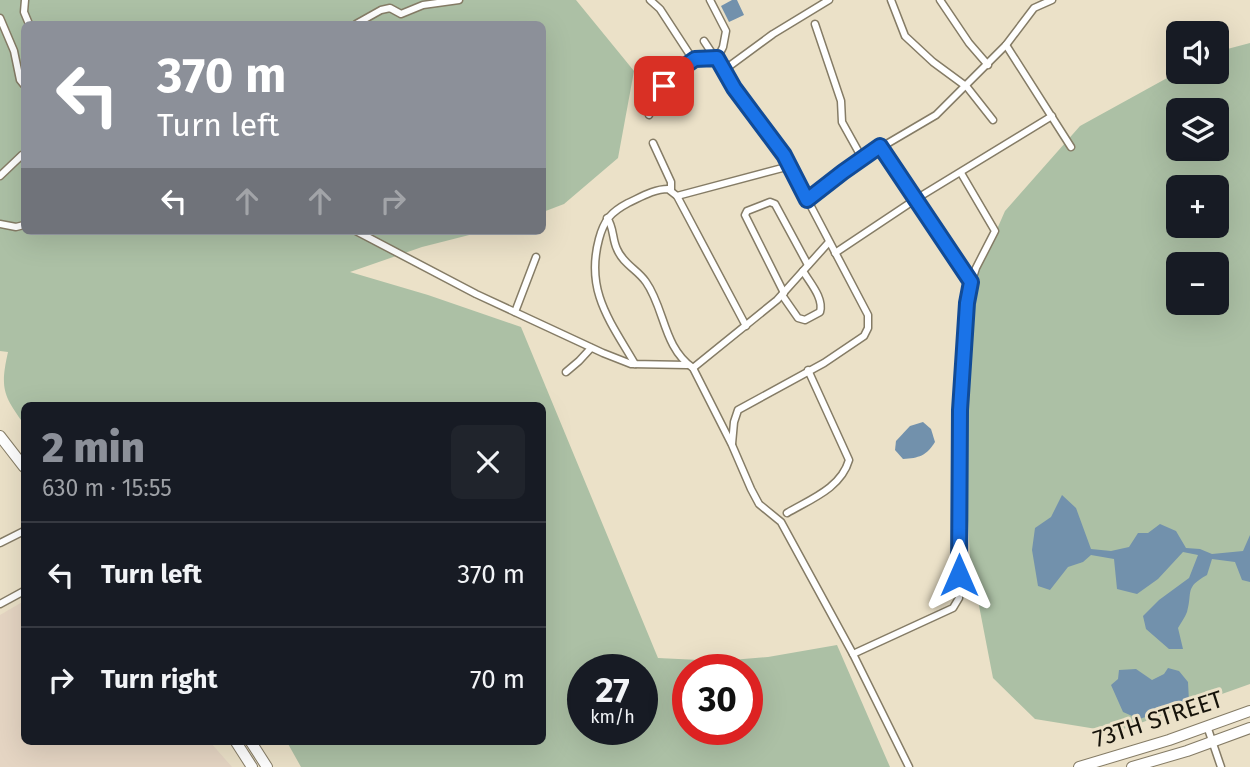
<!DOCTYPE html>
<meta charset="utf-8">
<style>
body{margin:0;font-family:"Fira Sans",sans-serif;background:#20242c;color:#f1f3f6;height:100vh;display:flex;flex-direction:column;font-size:26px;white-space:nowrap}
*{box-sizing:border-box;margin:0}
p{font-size:23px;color:#9ea1a6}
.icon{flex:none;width:38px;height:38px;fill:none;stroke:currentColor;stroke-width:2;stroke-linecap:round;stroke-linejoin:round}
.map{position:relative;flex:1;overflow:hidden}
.drawer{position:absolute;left:21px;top:402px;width:525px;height:343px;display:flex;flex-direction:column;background:#171b24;border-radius:10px;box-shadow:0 7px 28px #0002}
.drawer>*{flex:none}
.hud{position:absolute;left:21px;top:21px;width:525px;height:214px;border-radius:10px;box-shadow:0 7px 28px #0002;background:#8c9099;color:#fff;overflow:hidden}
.controls{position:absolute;left:1166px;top:21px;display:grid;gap:14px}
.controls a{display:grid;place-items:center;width:63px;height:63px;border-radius:10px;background:#171b24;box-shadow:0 7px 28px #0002;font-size:35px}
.speed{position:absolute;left:567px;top:654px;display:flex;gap:14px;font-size:35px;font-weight:700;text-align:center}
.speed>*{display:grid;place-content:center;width:91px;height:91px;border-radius:50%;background:#171b24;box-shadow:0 7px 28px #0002;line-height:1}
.speed small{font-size:18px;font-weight:400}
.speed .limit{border:10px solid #d22;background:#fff;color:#111}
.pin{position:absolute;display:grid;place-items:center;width:60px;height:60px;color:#fff;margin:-30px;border-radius:14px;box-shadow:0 4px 10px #0006}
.me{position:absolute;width:77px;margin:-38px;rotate:0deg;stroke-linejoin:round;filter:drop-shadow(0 0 5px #0008)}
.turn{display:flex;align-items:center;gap:24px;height:147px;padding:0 21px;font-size:32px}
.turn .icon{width:91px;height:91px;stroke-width:2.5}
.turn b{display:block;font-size:49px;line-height:60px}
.lanes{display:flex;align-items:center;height:66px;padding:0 21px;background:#0003;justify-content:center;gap:35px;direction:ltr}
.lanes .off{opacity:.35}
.round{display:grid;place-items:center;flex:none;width:74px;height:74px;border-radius:10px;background:#20242c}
.head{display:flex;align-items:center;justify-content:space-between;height:119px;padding:0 21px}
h1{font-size:42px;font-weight:800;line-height:52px;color:#8c9099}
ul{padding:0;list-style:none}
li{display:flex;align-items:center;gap:21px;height:105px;padding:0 21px;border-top:2px solid #363941}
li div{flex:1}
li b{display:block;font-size:26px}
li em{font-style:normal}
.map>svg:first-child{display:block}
</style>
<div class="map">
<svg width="1250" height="767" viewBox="0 0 1250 767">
<rect width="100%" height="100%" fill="#ebe1c8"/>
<path fill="#e5d5c3" d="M24,601V742H210L232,767H0V615Z"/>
<g fill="#acc0a5" fill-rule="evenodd">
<path d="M0,0H576L634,71L618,158L564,204L543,212L542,24H24V231H485L422,247L350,272L428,295L521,327L658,658L720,661L768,657L837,645L890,767H301L287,742H542V406H24V424C3,395 0,388 8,352L0,351ZM583,670H642V730H583ZM688,670H747V730H688Z"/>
<path d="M1250,43V684L1115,732L1035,719L993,678L970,559L963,423L969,293L1005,211L1080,126L1178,72H1216V52ZM1178,110H1216V149H1178ZM1178,187H1216V226H1178ZM1178,264H1216V303H1178Z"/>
</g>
<g fill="#7291ac">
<path d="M732,0H737L744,15L729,22L721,6Z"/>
<path d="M923,422L931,429L935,442C926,456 919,458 903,459L895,450L896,441L910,426Z"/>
<path d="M1062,495L1076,508L1091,549L1111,551L1129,547L1138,533H1148L1160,524L1176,531L1186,548L1200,549L1212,554L1243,551L1250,535V582L1242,580L1235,562L1212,559L1207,575C1184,588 1193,591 1187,612C1185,617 1181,623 1178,628L1183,649H1169L1146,629L1143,616L1159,600L1189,578L1198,555L1183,552L1158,579L1137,594L1117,589L1114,559L1091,555L1083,562L1068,567L1050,590L1038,586L1032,550L1035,528L1051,517Z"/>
<path d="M1168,668L1179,671L1188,682L1189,701L1167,705L1152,715L1139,719L1123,712L1111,685L1118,679L1119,670L1136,669L1152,680L1164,674Z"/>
</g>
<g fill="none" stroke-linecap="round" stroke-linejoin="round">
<g stroke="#857c66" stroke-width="9">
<g id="street">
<path d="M25,0L24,12L29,24"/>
<path d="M650,0L660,9L690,55C698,61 708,62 717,59L723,47L726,31L710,0"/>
<path d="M891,0L905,36L933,62L967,87L993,120"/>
<path d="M940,0L969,43L988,65"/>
<path d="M0,18L14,51L20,80L24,85"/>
<path d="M356,24L381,10L390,8L401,14L423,5L459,0"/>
<path d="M815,24L841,101L842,122L862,158"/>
<path d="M704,41L735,88L784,155L868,315V328L864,336L824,363L738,410L734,422L732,444"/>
<path d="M1006,45L1071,147"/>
<path d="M724,70L773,34L829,0"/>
<path d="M649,115C661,88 670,76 695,59"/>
<path d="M653,143L671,182V190"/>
<path d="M880,146L971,282"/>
<path d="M0,176L22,155"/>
<path d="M677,196L790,166"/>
<path d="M807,200L856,162L936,115L1006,45L1034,8L1052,0"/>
<path d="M607,218C614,227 612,239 617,249C623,264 638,270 646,282C665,309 663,347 693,368L732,445L751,489L759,504L781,522L853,654L909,767"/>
<path d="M0,224L16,227L24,225"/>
<path d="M356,231L476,294L603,353L631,364L687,365"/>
<path d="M835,253L916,199L1052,116"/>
<path d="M784,293L745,215L747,211L770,202L775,204L808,265"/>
<path d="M782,295L798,318L805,320L820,312C824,298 810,283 803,271"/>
<path d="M515,312L536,257"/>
<path d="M635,364C610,321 585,291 599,239C604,220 611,212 628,203C641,197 654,189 668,189L677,196L746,326"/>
<path d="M693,368L777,300L829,242"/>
<path d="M566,372L579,361L591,348"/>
<path d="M787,513C811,499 841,488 849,460L808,370"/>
<path d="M0,543L24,531"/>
<path d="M0,604L24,591"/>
<path d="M853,654L953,608L959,598L958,458L968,293L976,268L995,231L961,173"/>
<path d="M1207,726L1221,767"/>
</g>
</g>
<g stroke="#857c66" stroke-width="12">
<g id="primary">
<path d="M0,436L24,467"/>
<path d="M236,742L252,767"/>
<path d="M251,742L267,767"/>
<path d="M1079,767L1169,740L1250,711"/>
<path d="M1132,767L1187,751L1250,728"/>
</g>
</g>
<use href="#street" stroke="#fff" stroke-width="6"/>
<use href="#primary" stroke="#fff" stroke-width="10"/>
</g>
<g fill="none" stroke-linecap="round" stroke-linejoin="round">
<g stroke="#114b97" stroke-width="18">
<path id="route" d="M664,86L675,73L695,59L717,58L734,88L784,155L807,200L843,172L880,146L971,282L967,303L960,410L959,575"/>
</g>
<use href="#route" stroke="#1a73e8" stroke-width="12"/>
</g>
<g text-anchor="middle" stroke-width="6" stroke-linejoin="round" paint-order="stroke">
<g font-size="24" fill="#16130a" stroke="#ebe1c8">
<text transform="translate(1158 719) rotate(-18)" y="8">73TH STREET</text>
</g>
</g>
</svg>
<div class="controls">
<a><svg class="icon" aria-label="sound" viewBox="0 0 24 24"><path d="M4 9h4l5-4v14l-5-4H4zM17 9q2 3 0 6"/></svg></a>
<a><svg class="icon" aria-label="layers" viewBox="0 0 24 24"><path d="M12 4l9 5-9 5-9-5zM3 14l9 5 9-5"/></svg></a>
<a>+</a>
<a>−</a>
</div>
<div class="speed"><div>27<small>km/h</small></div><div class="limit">30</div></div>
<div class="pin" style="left:664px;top:86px;background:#d93025"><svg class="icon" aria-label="arrive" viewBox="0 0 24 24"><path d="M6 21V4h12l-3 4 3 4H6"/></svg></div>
<svg class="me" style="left:959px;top:575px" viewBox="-20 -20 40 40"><path d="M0-17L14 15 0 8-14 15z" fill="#1a73e8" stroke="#fff" stroke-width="4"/></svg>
<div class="hud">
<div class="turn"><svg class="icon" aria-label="left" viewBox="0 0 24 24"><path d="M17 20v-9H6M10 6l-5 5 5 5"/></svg><div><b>370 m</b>Turn left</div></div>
<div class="lanes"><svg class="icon" aria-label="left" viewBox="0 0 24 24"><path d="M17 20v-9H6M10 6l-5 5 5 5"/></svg><svg class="icon off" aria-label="ahead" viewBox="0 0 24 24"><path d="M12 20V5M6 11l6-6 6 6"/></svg><svg class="icon off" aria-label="ahead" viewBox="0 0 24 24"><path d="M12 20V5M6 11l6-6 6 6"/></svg><svg class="icon off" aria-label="right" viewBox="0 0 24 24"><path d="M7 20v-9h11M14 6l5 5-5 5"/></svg></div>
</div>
<section class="drawer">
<div class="head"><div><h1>2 min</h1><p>630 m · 15:55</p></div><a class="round"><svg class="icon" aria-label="close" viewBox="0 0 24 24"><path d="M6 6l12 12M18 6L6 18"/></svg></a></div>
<ul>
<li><svg class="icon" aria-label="left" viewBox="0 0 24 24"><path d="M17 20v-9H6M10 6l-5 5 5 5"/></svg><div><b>Turn left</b></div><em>370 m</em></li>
<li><svg class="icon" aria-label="right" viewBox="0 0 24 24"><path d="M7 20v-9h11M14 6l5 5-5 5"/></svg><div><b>Turn right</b></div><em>70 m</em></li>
</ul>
</section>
</div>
